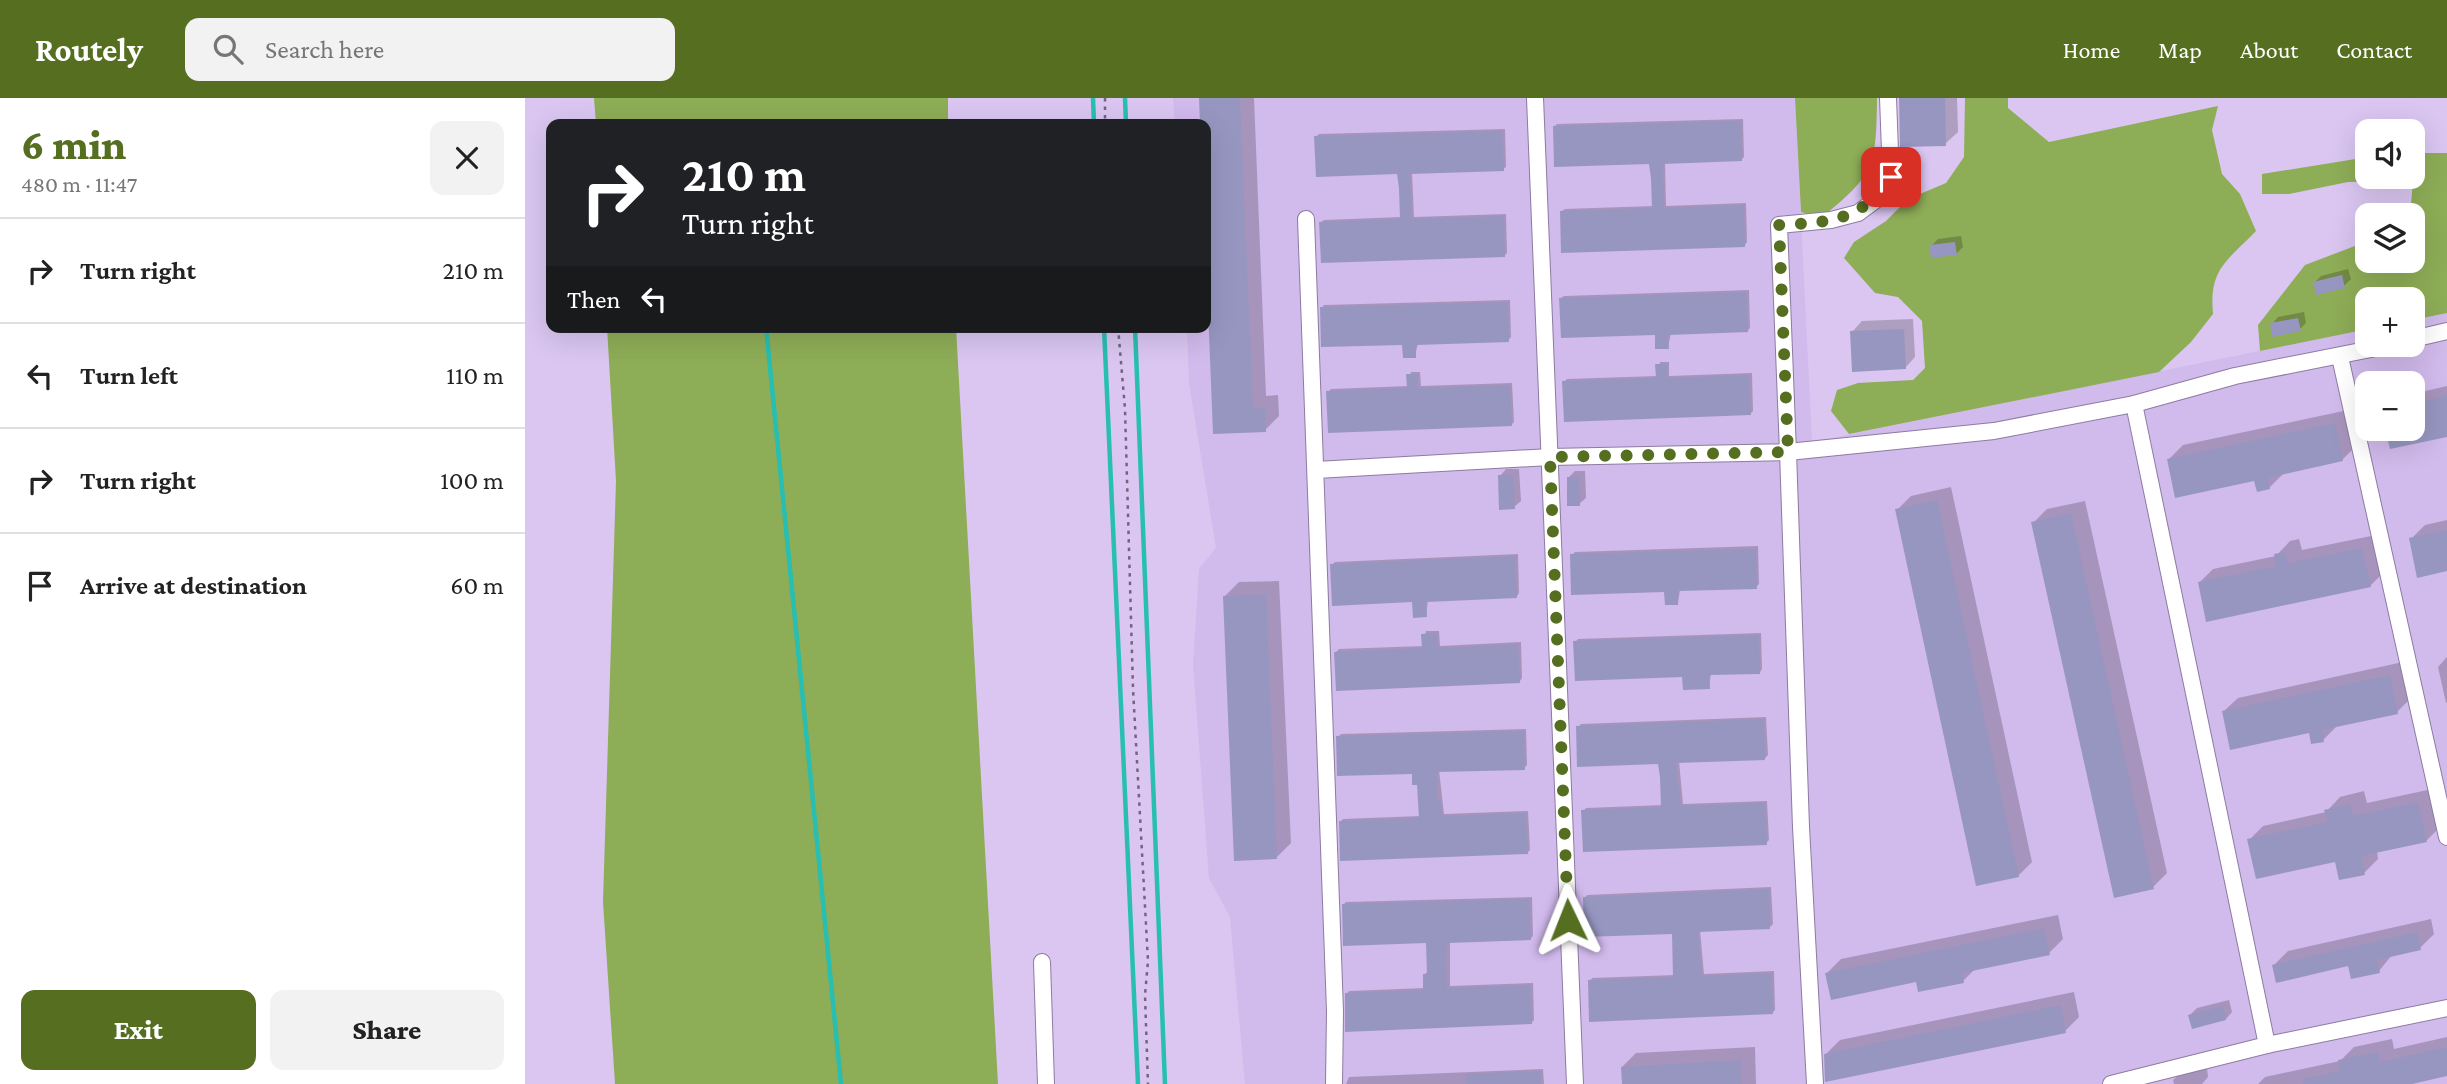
<!DOCTYPE html>
<meta charset="utf-8">
<style>
body{margin:0;font-family:"Crimson Pro",serif;background:#f2f2f2;color:#222;height:100vh;display:flex;flex-direction:column;font-size:26px;white-space:nowrap}
*{box-sizing:border-box;margin:0}
p{font-size:23px;color:#767676}
.icon{flex:none;width:38px;height:38px;fill:none;stroke:currentColor;stroke-width:2;stroke-linecap:round;stroke-linejoin:round}
.map{position:relative;flex:1;overflow:hidden}
.panel{display:flex;flex-direction:column;background:#fff;width:525px}
.panel>*{flex:none}
.hud{position:absolute;left:21px;top:21px;width:665px;height:214px;border-radius:14px;box-shadow:0 7px 28px #0002;background:#202124;color:#fff;overflow:hidden}
.controls{position:absolute;left:1830px;top:21px;display:grid;gap:14px}
.controls a{display:grid;place-items:center;width:70px;height:70px;border-radius:14px;background:#fff;box-shadow:0 7px 28px #0002;font-size:35px}
.pin{position:absolute;display:grid;place-items:center;width:60px;height:60px;color:#fff;margin:-30px;border-radius:14px;box-shadow:0 4px 10px #0006}
.me{position:absolute;width:77px;margin:-38px;rotate:358deg;stroke-linejoin:round;filter:drop-shadow(0 0 5px #0008)}
.turn{display:flex;align-items:center;gap:24px;height:147px;padding:0 21px;font-size:32px}
.turn .icon{width:91px;height:91px;stroke-width:2.5}
.turn b{display:block;font-size:49px;line-height:60px}
.then{display:flex;align-items:center;height:66px;padding:0 21px;background:#0003;gap:14px;font-size:26px}
.round{display:grid;place-items:center;flex:none;width:74px;height:74px;border-radius:14px;background:#f2f2f2}
.head{display:flex;align-items:center;justify-content:space-between;height:119px;padding:0 21px}
h1{font-size:42px;font-weight:800;line-height:52px;color:#556e20}
.button{display:flex;gap:14px;margin-top:auto;padding:14px 21px}
.button a{flex:1;height:80px;border-radius:14px;background:#556e20;color:#fff;font-size:28px;font-weight:800;line-height:80px;text-align:center}
.button a+a{background:#f2f2f2;color:#222}
ul{padding:0;list-style:none}
li{display:flex;align-items:center;gap:21px;height:105px;padding:0 21px;border-top:2px solid #e0e0e0}
li div{flex:1}
li b{display:block;font-size:26px}
li em{font-style:normal}
header{display:flex;align-items:center;gap:42px;box-sizing:border-box;height:98px;padding:0 35px;background:#556e20;color:#fff}
header strong{font-size:33px}
nav{display:flex;gap:38px;margin-inline-start:auto;font-size:24px}
.search{width:490px;height:63px;background:#f2f2f2;display:flex;align-items:center;gap:18px;box-sizing:border-box;padding:0 24px;border-radius:14px;color:#767676;font-size:26px}
main{display:flex;flex:1;min-height:0}
.map>svg:first-child{display:block}
</style>
<header>
<strong>Routely</strong>
<div class="search"><svg class="icon" aria-label="search" viewBox="0 0 24 24"><circle cx="10" cy="10" r="6"/><path d="M15 15l6 6"/></svg>Search here</div>
<nav><a>Home</a><a>Map</a><a>About</a><a>Contact</a></nav>
</header>
<main>
<section class="panel">
<div class="head"><div><h1>6 min</h1><p>480 m · 11:47</p></div><a class="round"><svg class="icon" aria-label="close" viewBox="0 0 24 24"><path d="M6 6l12 12M18 6L6 18"/></svg></a></div>
<ul>
<li><svg class="icon" aria-label="right" viewBox="0 0 24 24"><path d="M7 20v-9h11M14 6l5 5-5 5"/></svg><div><b>Turn right</b></div><em>210 m</em></li>
<li><svg class="icon" aria-label="left" viewBox="0 0 24 24"><path d="M17 20v-9H6M10 6l-5 5 5 5"/></svg><div><b>Turn left</b></div><em>110 m</em></li>
<li><svg class="icon" aria-label="right" viewBox="0 0 24 24"><path d="M7 20v-9h11M14 6l5 5-5 5"/></svg><div><b>Turn right</b></div><em>100 m</em></li>
<li><svg class="icon" aria-label="arrive" viewBox="0 0 24 24"><path d="M6 21V4h12l-3 4 3 4H6"/></svg><div><b>Arrive at destination</b></div><em>60 m</em></li>
</ul>
<div class="button"><a>Exit</a><a>Share</a></div>
</section>
<div class="map">
<svg width="1922" height="986" viewBox="0 0 1922 986">
<rect width="100%" height="100%" fill="#dac6f1"/>
<path fill="#d1baec" fill-rule="evenodd" d="M648,0H1270L1287,344L1843,231V247H1888V222L1922,215V986H720L705,819L684,780L668,567L674,471L691,450L664,285L662,229H681V26H650ZM1843,285H1888V331H1843Z"/>
<g fill="#8ead57">
<path d="M69,0H423V26H71Z"/>
<path d="M1270,0H1352V3C1351,71 1348,77 1296,120L1276,114Z"/>
<path d="M1440,0H1483V10L1524,44L1693,8L1687,32L1697,76L1715,96L1731,133C1701,164 1684,171 1688,216L1666,244L1634,274L1324,336L1306,313L1312,292L1333,285L1388,282L1400,270L1397,223L1373,199L1350,195L1319,160L1329,144L1361,123L1383,101L1421,85L1439,59Z"/>
<path d="M1888,55H1922V215L1888,222V201H1843V231L1735,253L1733,227L1780,167L1843,143V163H1888V117H1885L1888,83L1823,84L1764,96H1737V76L1843,59V79H1888Z"/>
<path d="M82,229H431L473,986H90L78,804L91,383Z"/>
</g>
<g fill="#0003">
<path d="M676,0H729L741,298L753,297L754,318L740,332L690,334L681,119V26H677Z"/>
<path d="M1375,0H1432L1433,34L1420,46Z"/>
<path d="M1218,21L1219,59L1216,62L1140,64L1141,108L1221,105L1222,144L1220,147L1037,113L1040,111L1129,108L1126,64L1029,29L1032,26Z"/>
<path d="M980,31L981,69L978,71L887,74L889,119L981,116L982,155L979,158L796,124L799,122L877,119L873,74L791,39L794,36Z"/>
<path d="M1436,138L1438,149L1431,156L1406,148L1413,141Z"/>
<path d="M1823,171L1826,181L1819,188L1789,185L1796,178Z"/>
<path d="M1224,192L1225,230L1222,233L1146,235L1143,249L1132,236L1036,200L1039,198Z"/>
<path d="M985,202L986,239L983,242L893,245L890,258L879,245L797,210L799,207Z"/>
<path d="M1779,214L1781,225L1775,231L1747,226L1753,219Z"/>
<path d="M1388,221L1390,259L1380,270L1327,234L1337,223Z"/>
<path d="M1135,264H1144V278L1227,275L1228,313L1225,316L1039,284L1042,281L1132,278Z"/>
<path d="M886,274H895L896,288L987,285L989,324L986,327L803,294L806,291L883,288Z"/>
<path d="M1922,288V337L1866,349L1862,331H1888V296Z"/>
<path d="M1823,312L1831,348L1817,362L1758,376L1744,390L1731,381L1644,361L1658,347Z"/>
<path d="M981,371H994L996,403L989,409L975,378Z"/>
<path d="M1050,373H1060L1061,400L1054,406L1043,380Z"/>
<path d="M1426,389L1507,764L1493,778L1372,412L1386,398Z"/>
<path d="M1560,403L1642,775L1628,789L1508,425L1522,411Z"/>
<path d="M1922,422V472L1886,441L1900,427Z"/>
<path d="M1851,437L1859,474L1845,488L1674,485L1688,471L1751,458L1765,443L1774,441L1777,452Z"/>
<path d="M1233,448L1234,486L1231,489L1155,492L1153,505L1141,492L1047,457L1050,454Z"/>
<path d="M993,456L994,495L992,498L903,502L901,518L889,503L807,467L810,464Z"/>
<path d="M754,483L766,745L752,759L700,498L714,484Z"/>
<path d="M901,533H914L915,548L996,544L997,580L995,583L811,554L814,551L898,548Z"/>
<path d="M1236,535L1237,571L1235,574L1186,575L1184,590L1159,577L1050,544L1053,541Z"/>
<path d="M1922,559V604L1921,605L1913,569Z"/>
<path d="M1878,564L1886,600L1872,614L1812,628L1798,642L1785,633L1699,613L1713,600Z"/>
<path d="M1241,619L1243,657L1240,660L1154,663L1158,706L1242,703L1244,742L1241,745L1058,713L1061,710L1138,707L1135,664L1053,629L1056,626Z"/>
<path d="M1001,631L1002,667L999,670L914,672L919,716L1003,713L1005,752L1002,755L815,724L818,721L895,718L894,686L889,674L813,639L816,636Z"/>
<path d="M1907,691L1915,729L1901,743L1852,753L1853,761L1839,775L1812,762L1724,742L1738,728L1801,714L1815,699L1839,693L1842,705Z"/>
<path d="M1246,789L1248,826L1245,829L1175,832L1179,876L1249,873L1250,912L1247,915L1065,883L1067,880L1150,877L1149,834L1060,800L1062,797Z"/>
<path d="M1007,799L1008,838L1005,841L925,843V888L1008,885L1009,922L1006,925L822,896L824,893L900,890V876L903,873L902,844L818,807L821,804Z"/>
<path d="M1533,817L1538,841L1524,855L1451,870L1438,883L1302,875L1316,861Z"/>
<path d="M1906,821L1909,836L1895,850L1867,857L1854,873L1824,866L1749,867L1763,853Z"/>
<path d="M1549,894L1554,919L1540,933L1301,956L1315,942Z"/>
<path d="M1704,902L1707,914L1701,921L1665,917L1672,910Z"/>
<path d="M1922,939V977L1879,986H1733L1740,979L1815,963L1829,949L1867,941L1869,951Z"/>
<path d="M1230,949L1231,986H1098L1097,969L1111,955Z"/>
<path d="M1682,970L1683,979L1677,986H1649L1648,982L1655,976Z"/>
<path d="M1018,971L1019,986H821L824,979Z"/>
</g>
<g fill="none" stroke-linecap="round" stroke-linejoin="round">
<g stroke="#28beb1" stroke-width="4.5">
<path d="M568,0L569,26"/>
<path d="M600,0L601,26"/>
<path d="M241,229L316,986"/>
<path d="M579,229L613,986"/>
<path d="M610,229L640,986"/>
</g>
</g>
<g fill="#9796c1">
<path d="M674,0H715L728,311L740,310L741,334L688,336L681,161V26H675Z"/>
<path d="M1374,0H1420L1421,48L1375,49Z"/>
<path d="M1216,23L1217,63L1138,66L1139,110L1219,107L1220,149L1036,155L1035,113L1127,110L1126,80L1124,66L1029,69L1028,28Z"/>
<path d="M977,33L979,73L885,76L887,121L979,118L980,159L796,165L794,124L875,121L874,90L872,76L791,79L789,38Z"/>
<path d="M1430,144L1432,157L1406,160L1404,147Z"/>
<path d="M1817,177L1820,190L1791,197L1788,184Z"/>
<path d="M1221,194L1223,234L1143,237L1144,251H1130V237L1036,240L1034,200Z"/>
<path d="M983,204L984,244L891,247V260H878L877,247L796,249L795,209Z"/>
<path d="M1773,220L1776,233L1747,239L1745,225Z"/>
<path d="M1379,231L1381,271L1327,274L1325,233Z"/>
<path d="M1130,266H1142V280L1224,277L1226,317L1039,324L1037,283L1131,280Z"/>
<path d="M881,276H893V290L985,287L987,328L803,335L801,293L882,290Z"/>
<path d="M1922,298V339L1865,351L1860,331H1888V306Z"/>
<path d="M1810,325L1818,363L1742,380L1745,391L1732,394L1729,383L1650,400L1642,361Z"/>
<path d="M973,377H988L990,411L974,412Z"/>
<path d="M1042,379H1054L1055,408H1042Z"/>
<path d="M1412,402L1494,779L1451,788L1370,411Z"/>
<path d="M1546,415L1629,791L1589,800L1506,424Z"/>
<path d="M1922,432V473L1892,480L1884,440Z"/>
<path d="M1837,450L1846,489L1681,524L1673,484L1751,468L1749,456L1760,454L1763,465Z"/>
<path d="M1231,451L1232,491L1153,493V507H1140L1139,494L1046,497L1045,456Z"/>
<path d="M990,458L992,500L901,504L902,519L888,520L887,504L807,508L805,466Z"/>
<path d="M741,496L752,761L709,763L698,498Z"/>
<path d="M912,535L913,550L993,546L995,585L811,593L809,554L897,550L896,536Z"/>
<path d="M1234,537L1235,576L1184,577L1185,591L1158,592L1157,579L1050,583L1048,543Z"/>
<path d="M1865,577L1873,616L1797,632L1799,644L1786,646L1784,635L1705,652L1697,613Z"/>
<path d="M1239,621L1240,662L1151,665L1156,708L1240,705L1242,747L1058,754L1056,712L1136,709L1135,679L1133,666L1052,669L1051,628Z"/>
<path d="M999,633L1000,672L912,674L913,704H916L917,718L1001,715L1003,756L815,763L814,723L894,720L892,687H887V676L812,678L811,638Z"/>
<path d="M1893,704L1902,744L1836,758L1840,777L1814,782L1810,764L1731,781L1722,741L1802,724L1799,712L1825,706L1828,718Z"/>
<path d="M1244,791L1245,831L1173,834L1177,878L1247,875L1248,916L1064,924L1063,882L1148,879L1147,836L1059,839L1058,799Z"/>
<path d="M1004,801L1006,842L923,845L921,858L922,890L1005,887L1007,926L820,934V895L898,892V876H902L901,845L818,848L817,806Z"/>
<path d="M1519,830L1525,857L1437,875L1439,885L1393,894L1391,884L1306,902L1300,875Z"/>
<path d="M1892,834L1896,852L1852,862L1855,875L1826,881L1823,868L1751,885L1747,867Z"/>
<path d="M1536,907L1541,935L1300,984L1299,956Z"/>
<path d="M1698,908L1701,922L1667,931L1663,917Z"/>
<path d="M1922,949V978L1887,986H1778L1777,981L1815,973L1813,962L1853,954L1855,964Z"/>
<path d="M1216,962L1217,986H1097L1096,969Z"/>
<path d="M1016,973V986H941L940,976Z"/>
</g>
<g fill="none" stroke-linecap="round" stroke-linejoin="round">
<g stroke="#8d7ba2" stroke-width="18">
<g id="minor">
<path d="M1010,0L1050,986"/>
<path d="M781,121L810,913L809,986"/>
<path d="M1888,241L1922,233"/>
<path d="M1815,259L1922,739"/>
<path d="M1609,306L1742,947"/>
<path d="M791,372L1025,359L1263,354L1254,127L1306,122L1333,115L1352,101L1366,79L1363,0"/>
<path d="M517,864L521,986"/>
<path d="M1290,986L1276,729L1263,354L1469,333L1609,306L1710,278L1866,247"/>
<path d="M1586,986L1742,947L1922,910"/>
</g>
</g>
<g stroke="#726480" stroke-width="2.5" stroke-dasharray="3.5 5" stroke-linecap="butt">
<path d="M580,0V26"/>
<path d="M593,229L600,311L608,591L623,863L620,897L623,986"/>
</g>
<use href="#minor" stroke="#fff" stroke-width="16"/>
</g>
<g fill="none" stroke-linecap="round" stroke-linejoin="round">
<path stroke="#556e20" stroke-width="12" stroke-dasharray="0 21.6" d="M1043,822L1025,359L1263,354L1254,127C1304,124 1336,124 1366,79"/>
</g>
</svg>
<div class="controls">
<a><svg class="icon" aria-label="sound" viewBox="0 0 24 24"><path d="M4 9h4l5-4v14l-5-4H4zM17 9q2 3 0 6"/></svg></a>
<a><svg class="icon" aria-label="layers" viewBox="0 0 24 24"><path d="M12 4l9 5-9 5-9-5zM3 14l9 5 9-5"/></svg></a>
<a>+</a>
<a>−</a>
</div>
<div class="pin" style="left:1366px;top:79px;background:#d93025"><svg class="icon" aria-label="arrive" viewBox="0 0 24 24"><path d="M6 21V4h12l-3 4 3 4H6"/></svg></div>
<svg class="me" style="left:1043px;top:822px" viewBox="-20 -20 40 40"><path d="M0-17L14 15 0 8-14 15z" fill="#556e20" stroke="#fff" stroke-width="4"/></svg>
<div class="hud">
<div class="turn"><svg class="icon" aria-label="right" viewBox="0 0 24 24"><path d="M7 20v-9h11M14 6l5 5-5 5"/></svg><div><b>210 m</b>Turn right</div></div>
<div class="then">Then<svg class="icon" aria-label="left" viewBox="0 0 24 24"><path d="M17 20v-9H6M10 6l-5 5 5 5"/></svg></div>
</div>
</div>
</main>
